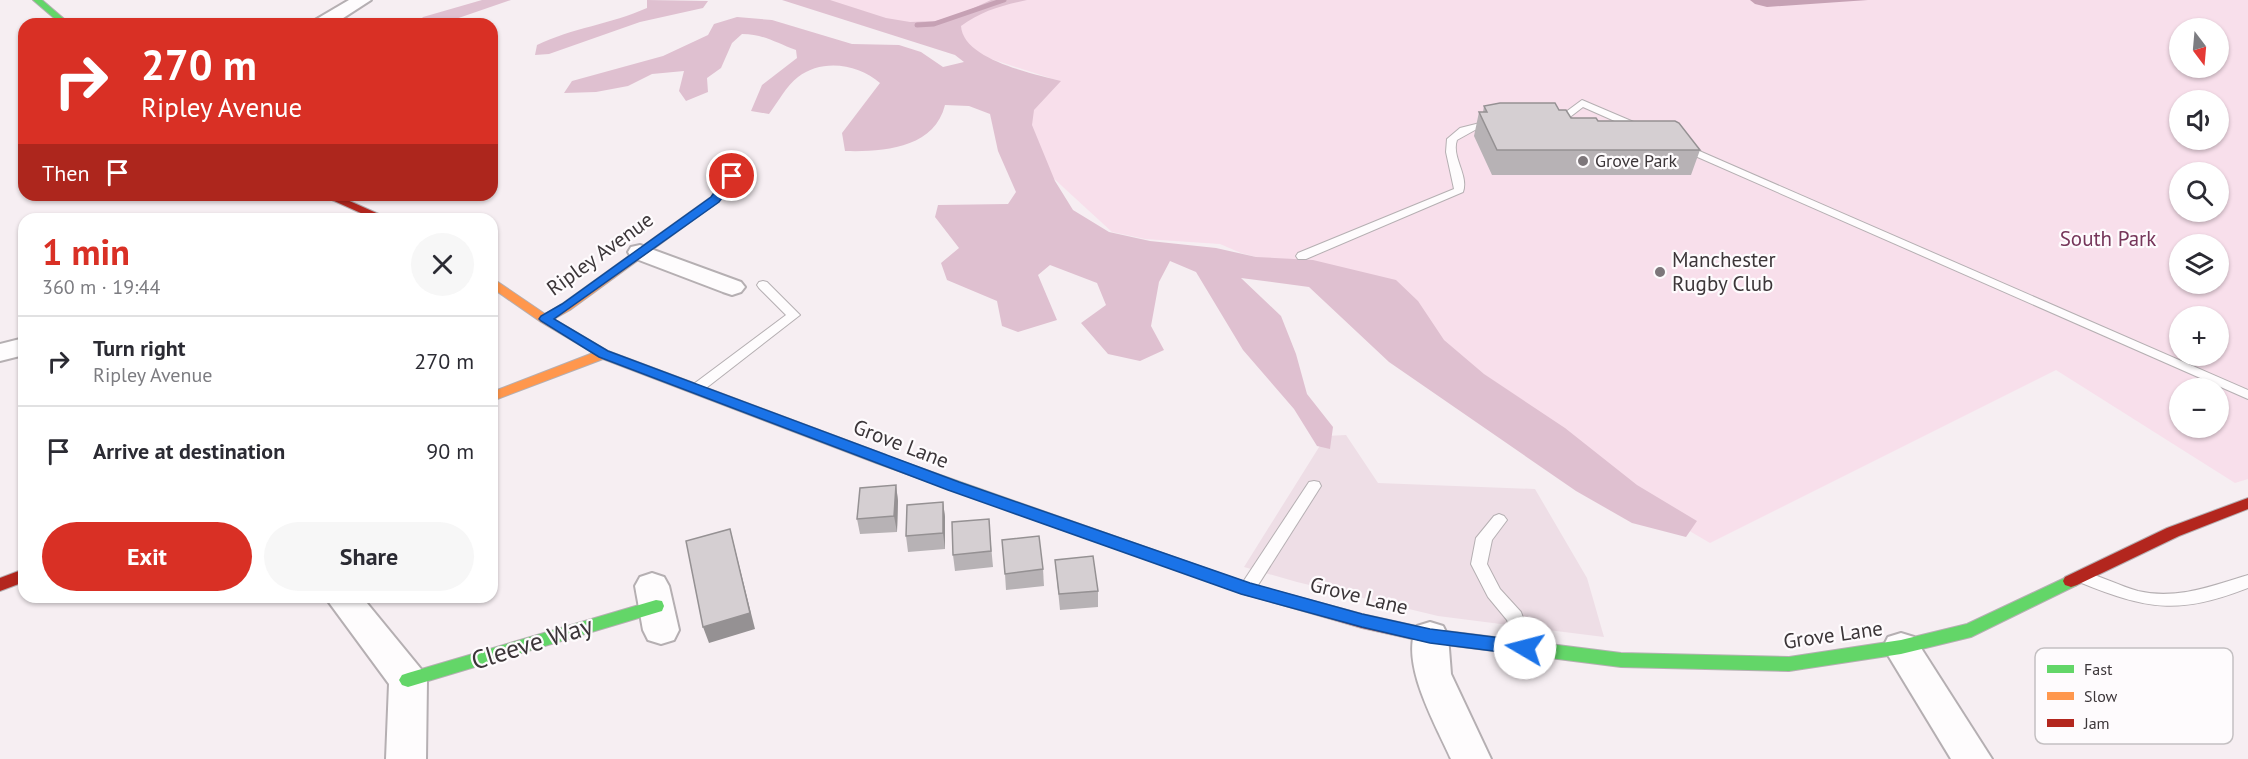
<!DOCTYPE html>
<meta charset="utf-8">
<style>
body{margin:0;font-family:"PT Sans",sans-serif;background:#f7f7f7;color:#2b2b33;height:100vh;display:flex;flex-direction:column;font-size:22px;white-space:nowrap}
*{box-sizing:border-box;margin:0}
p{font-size:20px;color:#7c7c81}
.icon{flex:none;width:33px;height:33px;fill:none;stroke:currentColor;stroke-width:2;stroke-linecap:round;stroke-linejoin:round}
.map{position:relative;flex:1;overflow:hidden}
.panel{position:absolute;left:18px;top:213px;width:480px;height:390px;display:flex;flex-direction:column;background:#fff;border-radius:18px;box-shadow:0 2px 4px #0004}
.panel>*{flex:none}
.hud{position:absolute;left:18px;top:18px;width:480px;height:183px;border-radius:18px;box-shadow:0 2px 4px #0004;background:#d93025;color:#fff;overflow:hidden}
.needle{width:39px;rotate:164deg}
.tools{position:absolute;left:2169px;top:18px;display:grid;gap:12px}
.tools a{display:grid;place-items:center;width:60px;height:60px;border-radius:50%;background:#fff;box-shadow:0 2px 4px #0004;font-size:30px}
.pin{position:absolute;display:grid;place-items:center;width:51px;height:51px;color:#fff;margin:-26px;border:3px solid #fff;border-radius:50%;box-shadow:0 2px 6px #0007}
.me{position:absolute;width:66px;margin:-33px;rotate:278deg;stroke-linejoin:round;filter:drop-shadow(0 0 4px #0008)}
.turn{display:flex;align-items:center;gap:21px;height:126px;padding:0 24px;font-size:27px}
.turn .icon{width:78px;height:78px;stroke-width:2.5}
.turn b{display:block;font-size:42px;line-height:51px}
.then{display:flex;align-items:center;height:57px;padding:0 24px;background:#0003;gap:12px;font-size:22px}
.round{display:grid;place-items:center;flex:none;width:63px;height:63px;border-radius:32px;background:#f7f7f7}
.summary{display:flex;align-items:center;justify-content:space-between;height:102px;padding:0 24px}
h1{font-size:36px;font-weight:800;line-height:45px;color:#d93025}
.action{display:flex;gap:12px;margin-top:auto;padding:12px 24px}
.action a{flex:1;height:69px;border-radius:36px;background:#d93025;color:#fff;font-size:24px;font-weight:800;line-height:69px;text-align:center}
.action a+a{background:#f7f7f7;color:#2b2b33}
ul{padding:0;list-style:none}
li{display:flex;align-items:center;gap:18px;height:90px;padding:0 24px;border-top:2px solid #e1e1e2}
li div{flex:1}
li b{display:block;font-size:22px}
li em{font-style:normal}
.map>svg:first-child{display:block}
</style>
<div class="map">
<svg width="2248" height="759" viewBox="0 0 2248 759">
<rect width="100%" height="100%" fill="#f6eef2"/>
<path fill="#eedee6" d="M1346,435L1378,483L1535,489L1587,578L1604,637L1438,616L1297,582L1244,567L1326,436Z"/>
<path fill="#f8dfeb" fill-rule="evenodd" d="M810,0H2248V479L2235,483L2056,370L1710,543L1604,481L1305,270L1241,253L1220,244L1145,239L1112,232L1038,164L1022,111L1056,80ZM2180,28H2218V68H2180ZM2180,100H2218V140H2180ZM2180,172H2218V212H2180ZM2180,244H2218V284H2180ZM2180,316H2218V356H2180ZM2180,388H2218V428H2180Z"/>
<g fill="#dfc0d0">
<path d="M482,0H511L444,23L417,24L423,17Z"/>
<path d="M647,0L708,1L703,8L640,22L549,54L535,55L537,45C572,28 611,24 647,8Z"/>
<path d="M782,0H830L886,18L910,22L936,21L963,13L991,0H1027C1003,5 981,11 961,26C963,60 1035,74 1061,81L1034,110L1032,125L1055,181L1073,210L1109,232L1150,241L1216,248L1256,257L1313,260L1396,280L1418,301L1444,340L1484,374L1565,428L1637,485L1697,521L1686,537L1632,523L1576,491L1389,362L1309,287L1241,278L1281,316L1296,354L1307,394L1333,427L1330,449L1317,446L1294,409L1243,350L1196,272L1170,261L1159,282L1151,326L1164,350L1140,361L1108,354L1081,323L1106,305L1097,283L1050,265L1038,275L1057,320L1018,332L1002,326L997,301L947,280L941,263L959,248L935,217L938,205L1008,204L1016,192L998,151L990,114L969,106L945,105C934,149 882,152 845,151L842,133L880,83C859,64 822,58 798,77C787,85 778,102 769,114L751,111L762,85L797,58L796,50C776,43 764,34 742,34L732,43L721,68L707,78L708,92L686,101L679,91L684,71L652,74L628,86L596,92L564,93L572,81L663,56L708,35L714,24L737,17L772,20L852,44L899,45L921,52L943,67L964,62L955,55Z"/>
</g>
<path fill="#c6a1b4" d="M1750,0H1868L1767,7L1755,4Z"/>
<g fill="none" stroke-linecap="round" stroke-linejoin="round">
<path stroke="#c6a1b4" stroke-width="5" d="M917,25L934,24L1004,0"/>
<g stroke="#b5afb2" stroke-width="2">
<g id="lane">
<path d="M1582,100L1643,126L1644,128L1643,130H1635L1583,107L1570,117L1579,125L1574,128L1559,117Z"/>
<path d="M1492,120L1497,123L1496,125L1475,130L1457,140C1451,157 1469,175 1463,192L1306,259H1298L1296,256L1298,253L1454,189L1446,152L1447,139L1460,128Z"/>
<path d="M1681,143L2248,390V399L1677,148L1676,146Z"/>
<path d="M763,281L767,282L800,315L701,392H691L689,389L691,386L786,315L759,288L757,285L759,282Z"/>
<path d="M1314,481L1319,482L1321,486L1253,593L1247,595L1241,593L1239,589L1241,585L1309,482Z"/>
<path d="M1499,514L1504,516L1507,520L1492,540L1487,564L1500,589L1521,612L1533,646L1530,651L1524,653L1518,651L1507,620L1488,597L1471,564L1476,538L1494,516Z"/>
<path d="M2085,572C2103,577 2120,586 2138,591C2176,600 2212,586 2248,575V588C2178,615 2148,610 2079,582L2077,578L2079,574Z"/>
</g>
</g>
<g stroke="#b5afb2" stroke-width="4">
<g id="street">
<path d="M349,0H371L334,24H312L315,20Z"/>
<path d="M640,245L741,282L745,287L741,292L732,295L723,292L631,257L628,252L631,247Z"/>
<path d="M24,338V355L0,361V344Z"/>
<path d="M652,573L664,577L669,586L679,630L674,640L661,644L648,640L643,630L635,586L640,577Z"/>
<path d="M325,597H362L421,669L427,680L426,759H386L389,684Z"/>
<path d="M1430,622L1443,626L1448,636L1451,674L1491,759H1451C1436,725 1399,662 1417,626Z"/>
<path d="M1901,633L1914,637L1992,759H1951L1883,647L1888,637Z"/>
</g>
</g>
<g stroke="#b5afb2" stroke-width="2">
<g id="fast">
<path d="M33,0H42L70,24H61Z"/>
<path d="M881,454L1256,586L1258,590L1256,594L1250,596L1244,594L876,463L874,459L876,455Z"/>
<path d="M2071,575L2077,577L2079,581L2077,585L1971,637L1901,654L1789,671L1621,667L1502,652L1496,650L1493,645L1496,640L1502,638L1621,653L1789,657L1901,640L1967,624Z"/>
<path d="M656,600L662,601L664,606L662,611L408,687L402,685L399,680L402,675L408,673Z"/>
</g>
</g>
<g stroke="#b5afb2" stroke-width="2">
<path id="slow" d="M732,173L737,176L719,201L570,310L554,319L608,351L886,455L888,459L886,463H876L603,359L492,401V392L593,353L541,322L492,288V278L545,314L562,304L711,197L728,174Z"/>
</g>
<g stroke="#b5afb2" stroke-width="2">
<g id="jam">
<path d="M321,195H336L390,219H374Z"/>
<path d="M2248,498V509L2179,536L2077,585L2071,587L2065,585L2063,581L2065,577L2167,528Z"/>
<path d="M24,569V582L0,591V578Z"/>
<path d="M1250,584L1362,614L1430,629L1502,638L1508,640L1511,645L1508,650L1502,652L1430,643L1362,628L1244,594L1242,590L1244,586Z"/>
</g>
</g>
<use href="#lane" fill="#fefcfd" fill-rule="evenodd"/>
<use href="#street" fill="#fefcfd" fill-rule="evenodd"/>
<use href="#fast" fill="#63d668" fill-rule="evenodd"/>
<use href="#slow" fill="#ff974d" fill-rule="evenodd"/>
<use href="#jam" fill="#b3261e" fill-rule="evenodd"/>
</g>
<g fill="#b7b2b5">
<path d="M1484,106L1559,110L1571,118L1598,121L1700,150L1691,175H1492L1474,136L1479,112H1483Z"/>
<path d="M896,485L898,501L897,532L860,534L857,519Z"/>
<path d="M943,502L945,517V549L908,552L906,536Z"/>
<path d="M990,535L993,567L955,571L953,555Z"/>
<path d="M1055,560L1098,591V607L1060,610Z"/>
<path d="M1043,569L1044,586L1006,590L1005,574Z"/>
</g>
<g fill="#959193">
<path d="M896,485L898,501L897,532L894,516Z"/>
<path d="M943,502L945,517V549L943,533Z"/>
<path d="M730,529L755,629L709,643L703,627Z"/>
</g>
<g fill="#d5cfd2" stroke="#959193" stroke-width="1.5">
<path d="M1500,103H1555L1559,110H1566L1571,118H1596L1598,121H1675L1679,123L1700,150H1497L1479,112H1487L1484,106Z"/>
<path d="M896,485L894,516L857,519L860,488Z"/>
<path d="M943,502V533L906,536L907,505Z"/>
<path d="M989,519L991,551L953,555L952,522Z"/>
<path d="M730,529L750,613L703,627L686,541Z"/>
<path d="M1039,536L1043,569L1005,574L1002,540Z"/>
<path d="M1093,556L1098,591L1059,594L1055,560Z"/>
</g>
<path fill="#1a73e8" stroke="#114b97" stroke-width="1.5" d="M732,173L738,176L719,202L554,319L608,351L959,482L1250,583L1362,614L1430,629L1525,641L1531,643L1533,648L1531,653L1525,655L1430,643L1362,627L1241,594L948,490L599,357L541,321L539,319L541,316L562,304L711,197L728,174Z"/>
<g fill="#7d767a" stroke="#fefbfd" stroke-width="2">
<circle cx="1583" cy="161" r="6"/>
<circle cx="1660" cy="272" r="6"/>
</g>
<g text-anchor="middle" stroke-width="4.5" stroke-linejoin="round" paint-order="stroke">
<g font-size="18" fill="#3c3639" stroke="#fefbfd" text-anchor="start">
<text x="1595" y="167">Grove Park</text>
</g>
<g font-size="21" fill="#76365a" stroke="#fefbfd">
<text x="2108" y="246">South Park</text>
</g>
<g font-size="21" fill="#3c3639" stroke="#fefbfd">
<text transform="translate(600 254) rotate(-36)" y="7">Ripley Avenue</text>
<text transform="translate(901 444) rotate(21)" y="7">Grove Lane</text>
<text transform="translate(1359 596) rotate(14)" y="7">Grove Lane</text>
<text transform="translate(1833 635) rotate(-8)" y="7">Grove Lane</text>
</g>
<g font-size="21" fill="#3c3639" stroke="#fefbfd" text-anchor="start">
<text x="1672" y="267">Manchester<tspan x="1672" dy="24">Rugby Club</tspan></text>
</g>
<g font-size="26" fill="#3c3639" stroke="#fefbfd">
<text transform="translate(532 643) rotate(-17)" y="9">Cleeve Way</text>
</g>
</g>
<rect x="2035" y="648" width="198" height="96" rx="9" fill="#fefbfd" stroke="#c4c0c2" stroke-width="1.5"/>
<rect x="2047" y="665" width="27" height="8" fill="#63d668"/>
<rect x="2047" y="692" width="27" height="8" fill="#ff974d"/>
<rect x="2047" y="719" width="27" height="8" fill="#b3261e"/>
<g font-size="16" fill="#3c3639">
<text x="2084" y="675">Fast</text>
<text x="2084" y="702">Slow</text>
<text x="2084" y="729">Jam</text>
</g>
</svg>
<div class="tools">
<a><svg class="needle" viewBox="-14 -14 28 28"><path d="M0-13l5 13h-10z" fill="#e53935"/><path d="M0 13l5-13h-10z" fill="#7c7c81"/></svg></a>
<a><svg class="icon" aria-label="sound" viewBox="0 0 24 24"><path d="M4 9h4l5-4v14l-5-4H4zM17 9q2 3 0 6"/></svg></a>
<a><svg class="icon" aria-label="search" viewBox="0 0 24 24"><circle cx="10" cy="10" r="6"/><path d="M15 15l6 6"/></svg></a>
<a><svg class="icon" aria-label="layers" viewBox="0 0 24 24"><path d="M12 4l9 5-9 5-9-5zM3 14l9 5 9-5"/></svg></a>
<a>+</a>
<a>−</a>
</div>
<div class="pin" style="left:732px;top:176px;background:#d93025"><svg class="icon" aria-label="arrive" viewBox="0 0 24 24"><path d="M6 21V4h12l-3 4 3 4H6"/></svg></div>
<svg class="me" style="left:1525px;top:648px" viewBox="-20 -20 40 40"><circle r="19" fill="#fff"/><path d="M0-13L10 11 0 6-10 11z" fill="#1a73e8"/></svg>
<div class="hud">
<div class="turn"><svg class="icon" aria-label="right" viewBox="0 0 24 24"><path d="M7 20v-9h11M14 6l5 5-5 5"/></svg><div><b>270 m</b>Ripley Avenue</div></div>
<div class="then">Then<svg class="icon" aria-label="arrive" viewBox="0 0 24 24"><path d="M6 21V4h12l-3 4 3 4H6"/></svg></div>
</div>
<section class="panel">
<div class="summary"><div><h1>1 min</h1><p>360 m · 19:44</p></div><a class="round"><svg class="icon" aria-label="close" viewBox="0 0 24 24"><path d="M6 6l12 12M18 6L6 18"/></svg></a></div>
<ul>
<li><svg class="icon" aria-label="right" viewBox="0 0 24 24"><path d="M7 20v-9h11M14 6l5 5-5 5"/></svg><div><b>Turn right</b><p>Ripley Avenue</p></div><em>270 m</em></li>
<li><svg class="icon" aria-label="arrive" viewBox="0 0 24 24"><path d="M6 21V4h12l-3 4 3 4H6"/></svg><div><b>Arrive at destination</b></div><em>90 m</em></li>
</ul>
<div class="action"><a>Exit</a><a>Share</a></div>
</section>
</div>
